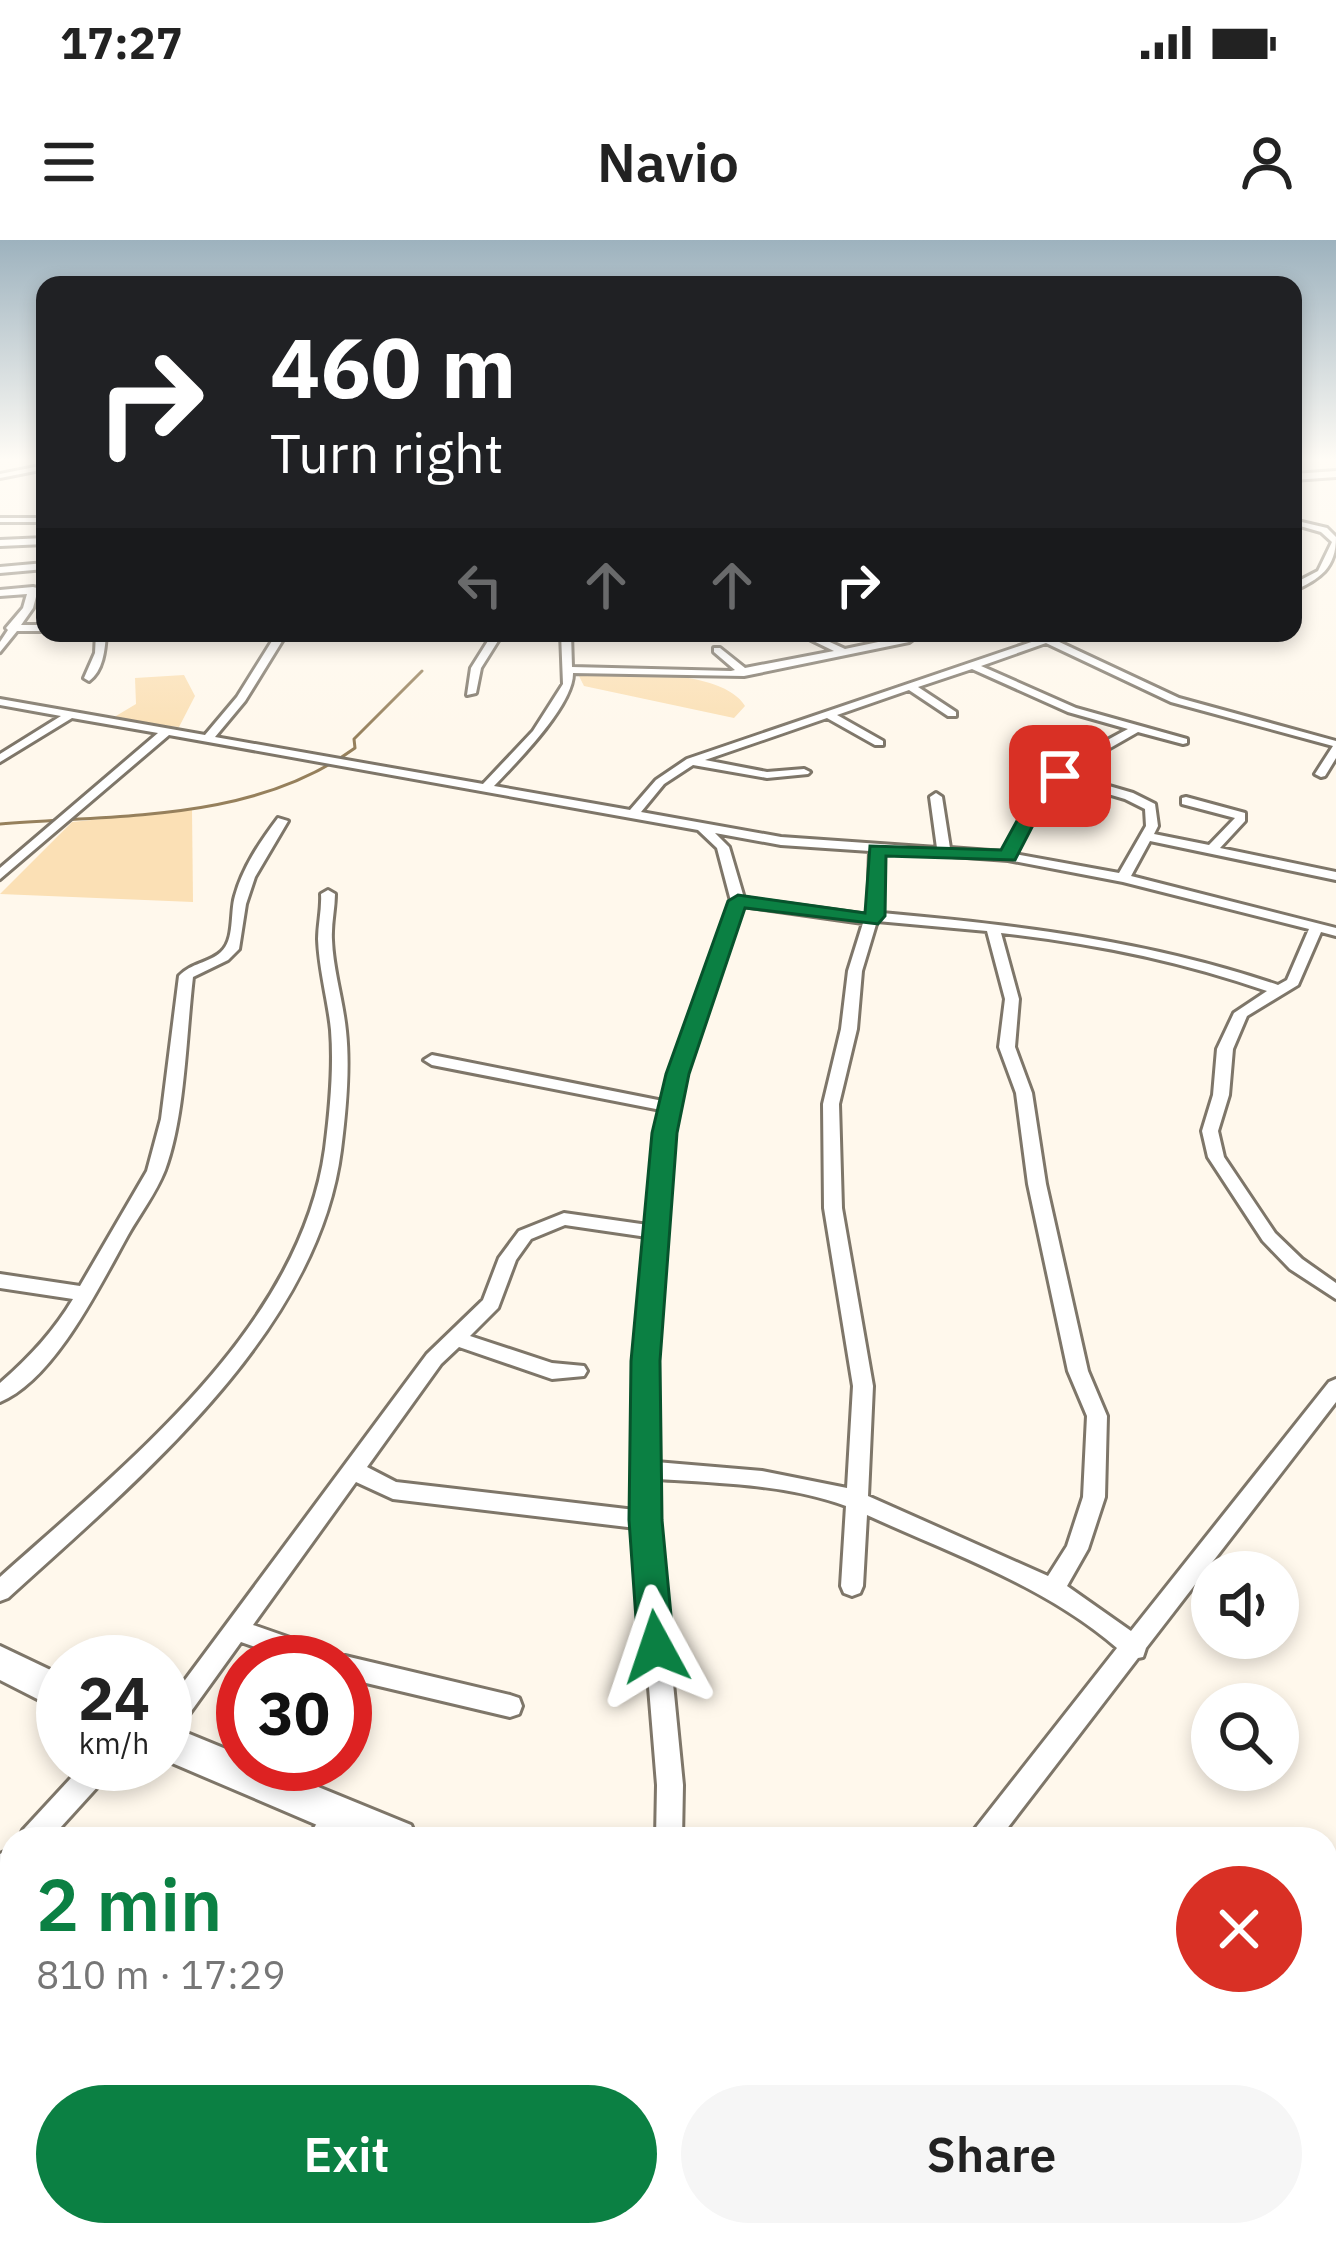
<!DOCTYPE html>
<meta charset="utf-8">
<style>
body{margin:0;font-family:"IBM Plex Sans",sans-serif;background:#f6f6f6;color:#222;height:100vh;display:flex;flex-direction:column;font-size:45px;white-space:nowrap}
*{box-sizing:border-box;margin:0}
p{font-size:39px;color:#767676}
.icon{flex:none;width:66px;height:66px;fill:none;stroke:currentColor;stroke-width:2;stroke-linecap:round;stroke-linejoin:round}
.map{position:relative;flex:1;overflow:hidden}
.sheet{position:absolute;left:0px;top:1587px;width:1338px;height:420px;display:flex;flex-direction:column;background:#fff;border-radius:36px 36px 0 0;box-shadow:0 6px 18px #0003}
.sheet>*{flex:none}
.hud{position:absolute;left:36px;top:36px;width:1266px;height:366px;border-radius:24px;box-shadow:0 6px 18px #0003;background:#202124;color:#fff;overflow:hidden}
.tools{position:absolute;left:1191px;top:1311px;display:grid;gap:24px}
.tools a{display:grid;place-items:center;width:108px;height:108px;border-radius:50%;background:#fff;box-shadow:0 6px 18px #0003;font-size:60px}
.speed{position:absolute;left:36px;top:1395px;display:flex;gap:24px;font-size:60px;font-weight:700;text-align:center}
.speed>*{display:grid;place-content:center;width:156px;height:156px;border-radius:50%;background:#fff;box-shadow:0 6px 18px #0003;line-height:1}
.speed small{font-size:30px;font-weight:400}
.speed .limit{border:18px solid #d22;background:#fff;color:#111}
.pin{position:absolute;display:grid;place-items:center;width:102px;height:102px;color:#fff;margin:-51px;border-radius:24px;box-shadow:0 6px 18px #0006}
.me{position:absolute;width:132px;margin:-66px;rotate:355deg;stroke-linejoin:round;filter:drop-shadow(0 0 9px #0008)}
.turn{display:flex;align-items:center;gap:42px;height:252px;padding:0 36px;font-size:54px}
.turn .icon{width:156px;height:156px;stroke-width:2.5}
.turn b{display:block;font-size:84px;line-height:102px}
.lanes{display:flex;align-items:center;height:114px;padding:0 36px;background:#0003;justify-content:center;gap:60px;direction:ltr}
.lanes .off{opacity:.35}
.round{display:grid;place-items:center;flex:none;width:126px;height:126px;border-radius:63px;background:#f6f6f6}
.head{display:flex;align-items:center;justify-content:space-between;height:204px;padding:0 36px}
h1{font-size:72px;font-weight:600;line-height:90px;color:#0b8043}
.button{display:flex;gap:24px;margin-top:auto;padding:24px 36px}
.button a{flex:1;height:138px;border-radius:72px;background:#0b8043;color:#fff;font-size:48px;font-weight:600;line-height:138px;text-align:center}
.button a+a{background:#f6f6f6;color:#222}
.status{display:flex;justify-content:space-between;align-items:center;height:84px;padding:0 60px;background:#fff;direction:ltr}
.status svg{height:33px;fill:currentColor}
header{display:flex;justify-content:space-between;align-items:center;height:156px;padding:0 36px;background:#fff;font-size:54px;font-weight:600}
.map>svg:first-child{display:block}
</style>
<div class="status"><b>17:27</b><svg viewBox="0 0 49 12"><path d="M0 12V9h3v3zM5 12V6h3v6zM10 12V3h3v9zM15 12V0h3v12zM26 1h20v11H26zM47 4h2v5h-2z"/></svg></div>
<header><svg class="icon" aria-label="menu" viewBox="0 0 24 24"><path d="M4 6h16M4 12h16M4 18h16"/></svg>Navio<svg class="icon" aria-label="person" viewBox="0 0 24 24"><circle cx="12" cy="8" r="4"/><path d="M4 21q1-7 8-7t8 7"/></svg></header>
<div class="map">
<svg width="1336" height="2007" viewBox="0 0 1336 2007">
<rect width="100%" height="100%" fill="#fff8ec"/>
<g fill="#fbe0b5">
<path d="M577,432C617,433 723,428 745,466L734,478L584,446Z"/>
<path d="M184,435L195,456L179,487L111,479L136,464L135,438Z"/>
<path d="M192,570L193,662L0,654L72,582Z"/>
</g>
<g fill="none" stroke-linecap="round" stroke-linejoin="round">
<path stroke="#96805c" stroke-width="3" d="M0,584C120,574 253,582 355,508L354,499L422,431"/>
<g stroke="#7e7669" stroke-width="6">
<g id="street">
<path d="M45,225V229L0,238V234Z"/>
<rect x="0" y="278" width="45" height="4"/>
<path d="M1293,280L1327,288L1336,297C1336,328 1320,339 1293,351V344L1318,331L1332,302L1321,292L1293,284Z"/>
<path d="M45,298V304L0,306V300Z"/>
<path d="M45,323V329L0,333V327Z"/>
<path d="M33,347L45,350L37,353L33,368L21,385H45V391H17L0,412V402L8,390L6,388L23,368L27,354L0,356V350Z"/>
<path d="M96,393H106C105,410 103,431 89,441L84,438L95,413Z"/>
<path d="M277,393H287L245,461L215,497L483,544L533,491L563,444L561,393H571L572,427L731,431L735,430L714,412V408H720L745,428L834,411L797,393H810L845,409L921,393L909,402L744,436L573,433C574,465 516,523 494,546L630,570L656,540L687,519L1058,393H1072L1055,400L1179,458L1336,501V518L1325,536L1321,537L1315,534L1333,506L1171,462L1046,403L981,426L1076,468L1187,499V503L1183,504L1138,492L1096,516L1071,535L1133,553L1155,564L1158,586L1154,594L1209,605L1235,578L1182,564V558L1186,557L1245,573V581L1220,608L1336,632V640L1150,601L1131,636L1336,688V696L1321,692L1298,745L1247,776L1233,809L1229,855L1218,891L1224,917L1275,993L1302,1019L1336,1043V1059L1290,1029L1263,1001L1208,917L1202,891L1213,855L1217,809L1234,773L1267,751C1181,721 1092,703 1001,693L1019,759L1015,807L1032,853L1046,944L1088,1131L1107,1176L1105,1257L1088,1309L1067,1346L1131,1391L1329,1142L1336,1139V1162L1146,1408L1143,1417L1138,1418L999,1599H970L974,1590L1117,1408C1044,1345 954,1315 867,1275L863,1346L860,1353L852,1356L844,1353L841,1346L846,1266C787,1244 718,1243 657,1239V1280L683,1545L682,1599H656L657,1545L636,1288L393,1259L356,1242L253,1385L336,1414L338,1419L345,1416L510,1455L519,1458L522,1466L519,1474L510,1477L345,1438V1422H297L241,1402L174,1495L165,1499V1467L427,1114L483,1060L499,1018L519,991L564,973L648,985L656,893L661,870L432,825L424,820L432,815L663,861L669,834L731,661L717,608L698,590L169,495L0,639V628L158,493L72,478L0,522V514L61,476L0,465V459L205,495L237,457ZM972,429L1068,472L1128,489C1068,520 1032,549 1004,612L950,608L942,557L936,553L930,557L937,608L781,597L641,572L664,544L693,525L767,538L808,534L810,532L804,529L767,532L705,520L827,478L875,505H883V501L837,475L909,450L948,476H956V472L918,447ZM1064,541L1125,559L1145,569L1146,586L1119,633L1015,614L1035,575ZM715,593L781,605L870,611L868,675L744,658L729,607ZM882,611L1008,620L1123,642L1309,689L1287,740L1278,745C1149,701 1017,685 882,673ZM743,666L863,683L848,731L841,789L823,864L824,968L853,1146L847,1248L762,1231L656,1222V1121L672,893L685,834ZM877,681L987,691L1005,759L999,807L1016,853L1028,944L1068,1131L1087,1176L1083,1257L1067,1306L1048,1336L868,1256L873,1146L842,968L839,864L857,789L862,731ZM565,985L647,997L636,1121L635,1270L396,1242L367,1227L441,1124L459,1107L552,1139L584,1136L587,1131L584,1126L552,1123L470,1096L498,1068L516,1020L531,999Z"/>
<path d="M493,393H503L481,428L476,453L467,455L471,428Z"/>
<path d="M278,578L288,581L255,637L246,664L239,709L228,720L193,737C186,796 185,876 165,930C156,953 140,974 128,995C100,1045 55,1139 0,1162V1143C29,1118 54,1091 73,1059L0,1048V1034L80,1046L147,931L161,879L179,736C191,723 209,723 221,712C235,700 230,672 235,656C243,627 260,602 278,578Z"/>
<path d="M328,650L335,654C335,669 331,684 332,700C333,730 343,760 346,791C350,829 346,871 341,910C318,1093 136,1241 8,1358L0,1361V1337C127,1223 300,1088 325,909C330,870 334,829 331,790C328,760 319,730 318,699C318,684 322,669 321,654Z"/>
<path d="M84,1524H114L110,1533L50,1599H19L23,1590Z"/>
<path d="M338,1560L347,1564L351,1573L336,1599H307L329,1564Z"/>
<path d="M12,1608V1641L0,1647V1614Z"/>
<path d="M28,1995H63L58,2007H23Z"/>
<path d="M226,1995H260L255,2007H221Z"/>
</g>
</g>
<g stroke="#7e7669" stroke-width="6">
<g id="secondary">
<path d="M1336,231V237L1293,240V234Z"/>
<path d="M0,1406L63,1436V1472L0,1440Z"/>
<path d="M165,1484L243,1516V1524H262L411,1585L417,1599H350L165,1520Z"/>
<path d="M875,1995H929L934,2007H880Z"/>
</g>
</g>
<use href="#street" fill="#fff" fill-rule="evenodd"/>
<use href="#secondary" fill="#fff" fill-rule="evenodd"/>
</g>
<linearGradient id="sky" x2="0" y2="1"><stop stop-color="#9db2be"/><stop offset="0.44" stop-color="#fffcf6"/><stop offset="1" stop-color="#fffcf6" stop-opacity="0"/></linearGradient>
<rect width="1336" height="498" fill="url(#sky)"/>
<path fill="#0b8043" stroke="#07532c" stroke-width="3" d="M1054,532L1069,536L1046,560L1015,620L886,616L885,676L878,684L745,668L689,834L677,893L660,1121L662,1280L674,1407L669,1419L656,1424L643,1419L638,1407L629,1280L631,1121L652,893L666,834L728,661L738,655L865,673L870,606L1001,610L1030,557Z"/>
</svg>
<div class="tools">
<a><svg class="icon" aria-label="sound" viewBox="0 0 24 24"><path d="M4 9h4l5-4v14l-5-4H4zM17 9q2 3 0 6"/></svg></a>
<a><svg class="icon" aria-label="search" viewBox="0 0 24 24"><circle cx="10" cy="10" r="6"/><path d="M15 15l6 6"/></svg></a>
</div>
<div class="speed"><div>24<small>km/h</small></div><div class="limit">30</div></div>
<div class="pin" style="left:1060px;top:536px;background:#d93025"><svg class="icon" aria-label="arrive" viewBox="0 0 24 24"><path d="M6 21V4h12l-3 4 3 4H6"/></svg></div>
<svg class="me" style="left:656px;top:1407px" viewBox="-20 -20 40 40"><path d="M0-17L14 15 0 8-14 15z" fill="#0b8043" stroke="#fff" stroke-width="4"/></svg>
<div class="hud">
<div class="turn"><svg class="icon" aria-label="right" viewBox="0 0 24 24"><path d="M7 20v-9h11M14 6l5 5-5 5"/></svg><div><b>460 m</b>Turn right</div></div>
<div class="lanes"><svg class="icon off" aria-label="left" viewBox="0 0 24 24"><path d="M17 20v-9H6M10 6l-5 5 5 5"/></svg><svg class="icon off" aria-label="ahead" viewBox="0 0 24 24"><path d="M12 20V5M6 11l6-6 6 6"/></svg><svg class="icon off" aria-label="ahead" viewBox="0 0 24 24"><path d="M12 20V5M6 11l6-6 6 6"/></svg><svg class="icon" aria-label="right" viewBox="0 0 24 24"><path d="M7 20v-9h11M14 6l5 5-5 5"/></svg></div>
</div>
<section class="sheet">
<div class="head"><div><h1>2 min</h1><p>810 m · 17:29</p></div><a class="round" style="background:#d93025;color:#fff"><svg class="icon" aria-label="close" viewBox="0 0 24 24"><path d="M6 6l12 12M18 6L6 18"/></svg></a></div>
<div class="button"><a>Exit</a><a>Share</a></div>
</section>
</div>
